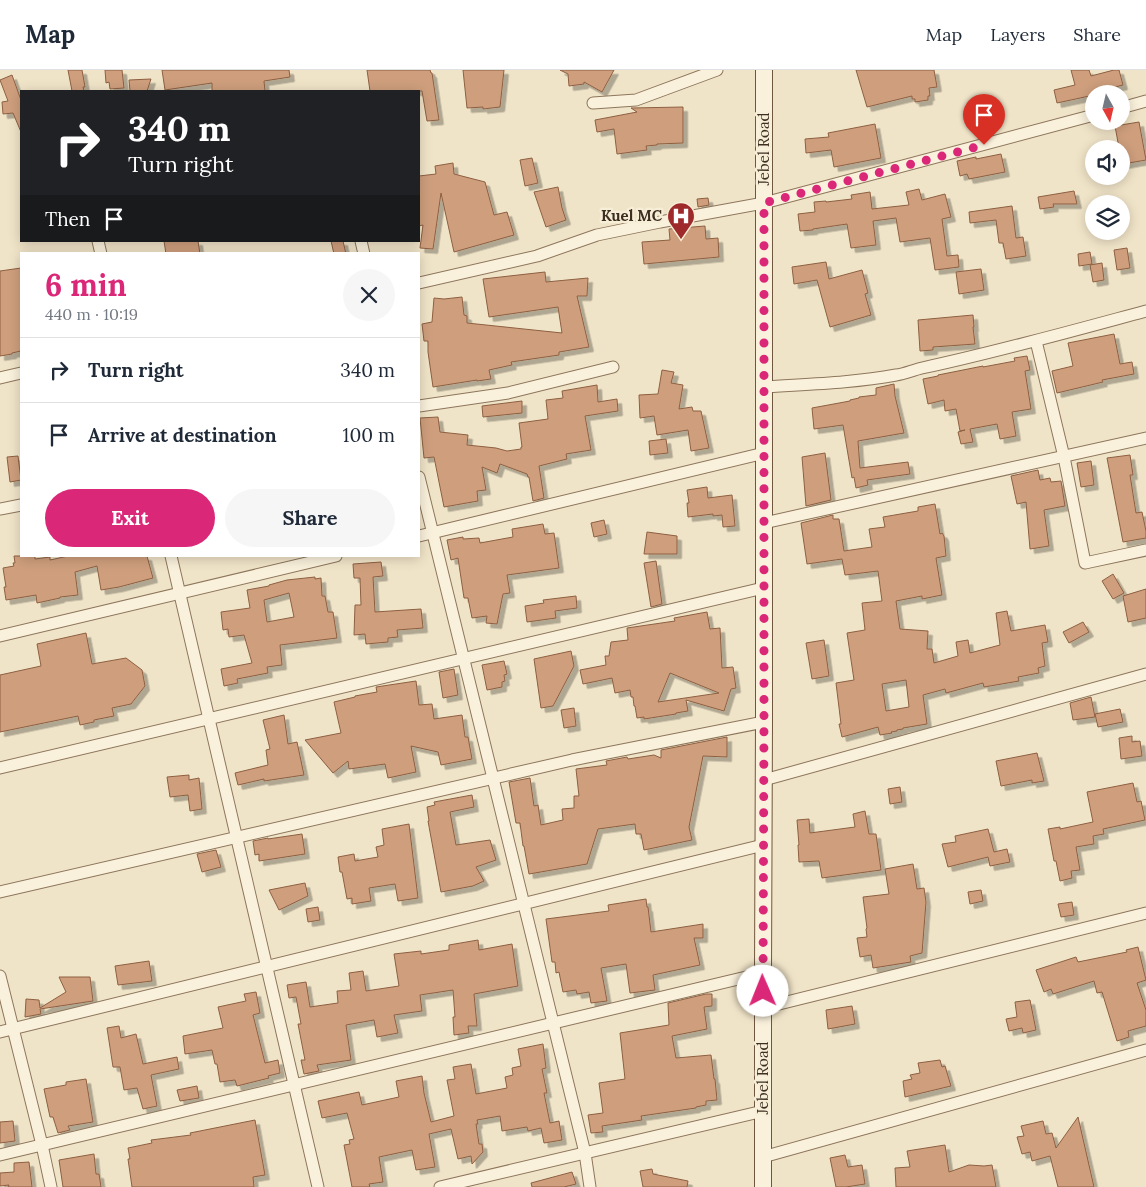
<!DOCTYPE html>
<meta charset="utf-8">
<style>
body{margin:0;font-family:Lora,serif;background:#f6f6f7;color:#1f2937;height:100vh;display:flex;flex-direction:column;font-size:19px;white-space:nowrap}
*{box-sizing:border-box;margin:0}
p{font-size:16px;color:#747a83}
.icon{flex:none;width:28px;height:28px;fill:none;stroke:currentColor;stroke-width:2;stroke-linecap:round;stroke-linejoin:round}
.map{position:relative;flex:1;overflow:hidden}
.drawer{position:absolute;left:20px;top:182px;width:400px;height:305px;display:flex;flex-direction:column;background:#fff;border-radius:0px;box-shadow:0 2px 12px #0003}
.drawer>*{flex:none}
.hud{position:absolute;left:20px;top:20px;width:400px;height:152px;border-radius:0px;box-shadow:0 2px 12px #0003;background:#202124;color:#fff;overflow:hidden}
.needle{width:32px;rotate:172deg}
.fabs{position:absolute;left:1085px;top:15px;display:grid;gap:10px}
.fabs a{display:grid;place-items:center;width:45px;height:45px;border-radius:50%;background:#fff;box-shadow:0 2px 12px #0003;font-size:25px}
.pin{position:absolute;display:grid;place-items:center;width:42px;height:42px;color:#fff;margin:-51px -21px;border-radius:50% 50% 50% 0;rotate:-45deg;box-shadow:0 0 5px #0007}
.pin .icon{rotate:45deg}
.me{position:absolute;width:55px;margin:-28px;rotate:359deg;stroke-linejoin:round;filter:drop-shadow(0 0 4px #0008)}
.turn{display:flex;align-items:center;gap:18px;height:105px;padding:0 25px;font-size:22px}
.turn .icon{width:65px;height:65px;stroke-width:2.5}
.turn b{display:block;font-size:35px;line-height:42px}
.then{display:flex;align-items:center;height:48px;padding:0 25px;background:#0003;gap:10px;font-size:19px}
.round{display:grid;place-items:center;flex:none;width:52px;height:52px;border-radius:26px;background:#f6f6f7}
.summary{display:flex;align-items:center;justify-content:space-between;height:85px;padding:0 25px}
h1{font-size:30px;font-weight:700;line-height:38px;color:#db2777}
.action{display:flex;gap:10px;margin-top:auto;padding:10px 25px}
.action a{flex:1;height:58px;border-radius:30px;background:#db2777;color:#fff;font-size:20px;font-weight:700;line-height:58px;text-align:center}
.action a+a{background:#f6f6f7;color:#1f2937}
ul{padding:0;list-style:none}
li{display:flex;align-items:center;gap:15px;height:65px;padding:0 25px;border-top:1px solid #e0e1e3}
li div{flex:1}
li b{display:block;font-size:19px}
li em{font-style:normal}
header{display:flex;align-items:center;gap:30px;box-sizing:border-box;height:70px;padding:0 25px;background:#fff;border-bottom:1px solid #e0e1e3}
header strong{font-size:24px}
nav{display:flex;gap:28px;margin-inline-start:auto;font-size:18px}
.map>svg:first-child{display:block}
</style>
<header>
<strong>Map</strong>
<nav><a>Map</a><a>Layers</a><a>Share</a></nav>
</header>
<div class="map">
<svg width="1146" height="1117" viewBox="0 0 1146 1117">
<defs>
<filter id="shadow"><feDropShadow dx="4.5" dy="4.5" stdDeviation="0" flood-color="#0004"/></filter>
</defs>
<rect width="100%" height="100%" fill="#f0e4c8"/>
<g fill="#cf9f7d" stroke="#8d5f41" fill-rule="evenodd" filter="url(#shadow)">
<path d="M68,0H82L85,17H83L84,21H72Z"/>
<path d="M105,0H122L124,18L110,19L109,12L106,13Z"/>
<path d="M162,0H289L290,7L264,11L265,21H212V13L165,20Z"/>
<path d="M367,0H430L431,3H432L439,50L427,51L422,21H370Z"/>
<path d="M463,0H504L500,37L483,39V37L467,38Z"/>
<path d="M560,0H614L602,22L584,12V14L569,16L568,4Z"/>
<path d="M856,0H934L937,17L929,18L930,26H928V30L915,32V29H912V26L867,37Z"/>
<path d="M1071,0H1089L1091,6L1114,0H1119L1123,15L1096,22V24L1094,25L1057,33L1054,20L1075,15Z"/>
<path d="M12,5L21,30V62L13,43L3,44L2,32L8,31L0,10Z"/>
<path d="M151,9L147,21H130L129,10Z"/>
<path d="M683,37V73L657,74V75L646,76L647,80L617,84L614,59L597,62L595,50L637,42L631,38Z"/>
<path d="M1139,52L1146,90L1123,94L1121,79L1119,78L1115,56Z"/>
<path d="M875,54L881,88L834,97L831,80L806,83L805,69L829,67L828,63Z"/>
<path d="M1001,84L1005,102L969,109L967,104L960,106L957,91L976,87V89Z"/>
<path d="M532,88L538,113L525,116L520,90Z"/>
<path d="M453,93L454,104L485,112L494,145L507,142L514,165L454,182L441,123L433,179L420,178L423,155L419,156V106L436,104L435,96Z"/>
<path d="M558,117L562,138L566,150L546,157L534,122Z"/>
<path d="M919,119L922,130L945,124L951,147L942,149L947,186L958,185L959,197L935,200L930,168L900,172L896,148L873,151L876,175L851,178L847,154L813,159V160L800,161L798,144L815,142L814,132L826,131V132L852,129L851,125L870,122L872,139L909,135L906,122Z"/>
<path d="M1074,121L1077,134H1053L1054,137L1040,139L1038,127Z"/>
<path d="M708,128L709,135L698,137L697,129Z"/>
<path d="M1012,136L1016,168L1023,167L1026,186L1006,189L1003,173H999L996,150L970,153L969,142Z"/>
<path d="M705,156L706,169L718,168L719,187L644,194L642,172L670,170L669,159Z"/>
<path d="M164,171H198L200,184H166Z"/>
<path d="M331,171H343L346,184H334Z"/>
<path d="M1127,178L1130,198L1117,200L1114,180Z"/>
<path d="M1090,182L1092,194L1079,196L1078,184Z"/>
<path d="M826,192L829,209L862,200L868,223L865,224L871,245L830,257L817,210L794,214L792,197Z"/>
<path d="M1102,193L1104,210L1093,212L1090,195Z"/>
<path d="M21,198V281L12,283V284L0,286V201Z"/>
<path d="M981,199L984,220L959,224L956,202Z"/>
<path d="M545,202L546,212L588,208L587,226H577L589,277L559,282V285L511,292L512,295L489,300L491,309L477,311V310L433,317L428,282V271H424L422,254L432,252L434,228L444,229L462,227L464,245L467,246V253L562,263L558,237L489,247L483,209Z"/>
<path d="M973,245L974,257H973L975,274L933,277V280L920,281L918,250Z"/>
<path d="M1114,264L1120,294L1132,292L1134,304L1102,310L1103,312L1057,323L1052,301L1073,296L1068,273Z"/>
<path d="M1027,286L1030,300L1025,301L1031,339L1012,342L1016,366L1000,369L997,354L970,359L973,372L961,374L958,362L965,360L960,361L956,339L945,341L944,330L928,334L923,309L938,306V305L983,296V297L1015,291L1014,288Z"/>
<path d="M662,300L674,302L671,313L683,315L679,339L692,337L693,341H701L709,378L691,381L688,360L657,365L654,346L640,348L639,325L658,324Z"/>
<path d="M894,314L895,326L904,363L858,371L860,398L908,392L910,404L867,410L868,415L856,418L854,407L852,408L843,355L814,359L812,338L850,331V330L859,328V327L876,325V318Z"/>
<path d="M597,315L598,332L617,329L618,341L585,346L591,380L566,384L567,389L539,396L544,428L533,431L529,407H528L527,404L500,394L497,403L482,397L486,420L477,421L478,431L444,437L434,387L424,388L420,348L438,347L440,362L468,365L467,375L496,378L507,381L521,379V377H522L519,353L548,349L546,330L563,328L562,321Z"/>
<path d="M522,331V343L483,347L482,336Z"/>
<path d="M666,369L668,383L650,385L649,371Z"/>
<path d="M825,383L831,430L806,436L802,387Z"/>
<path d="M1130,385L1133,405H1130L1136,443L1142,442L1146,461V468L1123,472L1107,388Z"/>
<path d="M18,386L21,410L10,412L7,387Z"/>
<path d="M1091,391L1094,415L1081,417L1077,393Z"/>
<path d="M1038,400L1040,410L1050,408L1051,412L1061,411L1065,436L1044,440L1049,476L1030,479L1026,432L1017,434L1011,406Z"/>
<path d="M707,417L708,428L732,425L735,456L723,457L722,445L713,446V444L688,447L687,433H689L687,420Z"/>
<path d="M935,434L940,464L942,463L944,466L946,486L936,488L942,525L922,529V526L896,531L900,559L928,561L927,579H932L934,593L958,586L956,572L968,570L970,583L1000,575L996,543L1007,541L1011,561L1045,555L1048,572L1042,573L1045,596L1038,598L1039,603L1018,607L1019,611L984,617L983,613L946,623L945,619L923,625L927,654L903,658V659L897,660V661L891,662L892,663L880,665L878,657L842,667L839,654H841L836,613L854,610L847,563L865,560L862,533L882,531L878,501L845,505L842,489L807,494L801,453L833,445V449H839L844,481L872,477L869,459L885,457L883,447L918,441V437ZM906,610L909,637L886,641L882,614Z"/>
<path d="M604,450L607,464L594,467L591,453Z"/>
<path d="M543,454L545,464L554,463L559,498L507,505L510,523L503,524L497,554L486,553L487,546L472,548L468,528H464L458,488L451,490L447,470L463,467V469L479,468L480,473L513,467L512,459Z"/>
<path d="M647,462L677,466V484H644Z"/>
<path d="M14,486H35V489L50,487V490L68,486H147L153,508L119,517L101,520L97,496L75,502L78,525L60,527V528L37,533L36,525L6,530L4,517H6L3,498L14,496L13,493H15Z"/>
<path d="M656,491L662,534L651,537L644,493Z"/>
<path d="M381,492L383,506L373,507L375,542L421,539L423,558L397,560L398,567L388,568V572L366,574L365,564L354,565L355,535H361L360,508H354L353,494Z"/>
<path d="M1113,504L1124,523L1113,529L1102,511Z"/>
<path d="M315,507V509L321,508L322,526H325L328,542H333L337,568L280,575L282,595L267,597L268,603L237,609L238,613L224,616L221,599L252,593L244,565L229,567L228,559L223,560L221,542L250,538L247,520L269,516V515L287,510ZM289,523L294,547L267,552L264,530Z"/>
<path d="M1146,519V548L1128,552L1123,526Z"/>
<path d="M576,526L577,538L555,541L556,548L527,552L525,536L544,533L543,530Z"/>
<path d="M707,542L710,559L720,558L722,598L733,597L736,618L731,619L724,641L686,630L688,641L676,643V644L644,649V647L637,648L635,636H634L633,627H631L630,620L615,623L612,608L583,614L580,600L606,595L605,586H609L611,572L628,570L627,558L675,551L674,548ZM670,603L719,623L658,632Z"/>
<path d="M1083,552L1089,562L1069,573L1063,562Z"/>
<path d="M86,563L92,594L126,588L142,600L145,616L131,634L112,638L114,646L94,650V652L80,655L78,646L0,662V605L41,596L37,574Z"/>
<path d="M824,570L829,606L812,609L806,573Z"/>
<path d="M571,581L574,596L553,636L541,638L534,589Z"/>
<path d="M504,591L507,604L504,605L505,611L502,612V617L487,620L482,595Z"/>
<path d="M454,599L458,625L443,628L439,602Z"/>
<path d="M416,611L419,635L432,634L434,649L462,645L465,667H468L472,689L441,695L438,682L411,676L416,702L388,708L385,694L349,699L348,691L333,703L305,670L341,663L334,632L355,627V626L377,622L376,617Z"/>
<path d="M1091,627L1095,647L1073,650L1070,633Z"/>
<path d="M574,638L576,656L564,658L561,640Z"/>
<path d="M1120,639L1123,652L1098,657L1095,644Z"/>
<path d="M284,645L288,674L297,672L304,705L264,711V709L238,715L235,703L268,695L266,680L270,679L263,650Z"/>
<path d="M1132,666V672L1140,671L1142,686L1121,689L1119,668Z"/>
<path d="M727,667V687L703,686L689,757L692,770L644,780L641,764H636L635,754L598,759L587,794L529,804L524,776H523L520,753H516L509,712L530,708L534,736L538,735L541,755L563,750L562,739L574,738V726H579L576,699L607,695L606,691L627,687L628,689L654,685L661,688V680Z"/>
<path d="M1037,683L1044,711L1032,713V710L1001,716L996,691Z"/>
<path d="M189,705V710L199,708L202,739L190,741L188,725L170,727L167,707Z"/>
<path d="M1133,713L1137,732L1141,731L1145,750L1103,759L1104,764L1093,766L1094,774L1076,777L1080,800L1071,801L1072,808L1060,811L1056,791H1054L1048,759L1060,757V759L1093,752L1087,722Z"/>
<path d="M900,717L902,732L890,734L888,719Z"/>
<path d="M472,725L474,737L450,742L456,775L490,770L496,790L476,797L484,811L473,816L441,822L428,751H429L427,737L435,735L434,732Z"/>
<path d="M865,741L869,764H876L881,800L822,808L819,791L799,792L798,775H799L797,750L809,749L810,763L855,757L853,744Z"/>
<path d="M409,754L418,828L398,831L395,814L369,818L371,831L352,834V828L347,829L342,802H340L338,787L354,784L355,791L378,787L376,777L384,775L382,759Z"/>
<path d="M988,759L994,782L1007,779L1010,792L990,796L988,787L948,797L942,774L956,772L955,766Z"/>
<path d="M302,764L305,784L259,791V784L255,785L253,771L268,768V769Z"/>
<path d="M216,780L221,797L202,802L197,784Z"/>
<path d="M913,794L917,819L924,818L926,832L922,883L910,886L911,892L873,898L871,885L860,887L857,868L867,867L866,859L867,858L863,827L889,824L885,799Z"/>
<path d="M305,813L308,826L279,840L269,820Z"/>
<path d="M981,820L983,831L970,834L968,822Z"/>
<path d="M646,829L647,837H648L651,862L703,854V868H694L700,895L653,905L655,920L630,923L626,894L601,898L607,931L591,933L589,922L577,924L576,920L563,922L559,902L556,903L555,892H552L546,849L609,841L608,835Z"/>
<path d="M1072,832L1074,845L1061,847L1058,834Z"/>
<path d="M318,837L320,850L308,852L306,839Z"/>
<path d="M478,870L479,880L512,874L518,916L474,924L477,956H468L469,963L454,965L453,947H455L453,920L420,925L422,941L394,945L398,963L377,967L374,950L346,955L351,990L317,995L319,1001L304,1004L301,990H305L298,954H301L296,927L289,928L287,915L306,912L310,937L338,933L337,921L351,920L349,903L363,901L366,921L399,916L394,884L421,881V884L449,880V875Z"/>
<path d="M1138,877L1146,910L1137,913L1146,940V956L1128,961L1129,967L1117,971L1102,922L1097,923L1094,911L1053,924L1051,919L1044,922L1036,900L1076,887L1078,892L1127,882L1126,880Z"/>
<path d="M149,891L152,911L118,915L115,896Z"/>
<path d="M59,907H90L93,931L40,939L41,944L25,947L26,929L39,930L40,938L66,922Z"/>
<path d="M256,922L260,943L253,945L265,993L278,990L280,1003L268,1006L269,1008L237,1016L235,1010L220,1012L217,994H215L212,980L185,984L183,966L223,958L218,937L246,931L244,924Z"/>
<path d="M706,924H712V936L704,937L707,959L672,966L676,988L711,985L714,1009H715L717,1030L706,1031V1035L696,1037V1038L641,1046L642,1050L602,1056L603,1062L591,1063L588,1045L603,1043L599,1013L625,1009L620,963L669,955L668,933Z"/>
<path d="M1030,930L1036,960L1023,963L1022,958L1009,961L1006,949L1017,947L1015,932Z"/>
<path d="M852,936L855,954L828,959L826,940Z"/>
<path d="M119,956L121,968L136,964L143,994L177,987L179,999L151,1005L157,1036L143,1039L137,1018L124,1020L120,997H113L107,958Z"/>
<path d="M543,974L546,998L542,999L547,1023H544L550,1053L559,1051L562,1070L544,1073L541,1058L528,1061L527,1057L502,1061L500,1046L477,1050L478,1054H476L479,1074H482L483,1082L472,1094L471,1086L458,1089L451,1059L429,1064L435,1097L416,1100L412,1080L379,1087L383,1112L369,1114L370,1117H352L344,1075L350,1074L349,1070L354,1069L347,1043L322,1048L318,1031L359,1022L362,1035L399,1027L396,1011L422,1006L424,1023L431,1052L454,1046L447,1010L455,1009L453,997L471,994L476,1024L507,1018L505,1007L513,1005L512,998L521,996L518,979Z"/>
<path d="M940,990L942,997L945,996L951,1016L905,1027L903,1011L912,1009L910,1005L920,1003L918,993Z"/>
<path d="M86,1009L93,1052L68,1056L70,1060L58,1063L53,1047H50L44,1019L66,1015V1012Z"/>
<path d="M197,1016L199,1028L180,1031L177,1020Z"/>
<path d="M1078,1047L1094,1117H1058L1050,1086L1032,1091L1030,1082L1022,1084L1017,1067L1024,1066L1021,1056L1043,1051L1046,1064L1052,1063L1056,1078Z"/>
<path d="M255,1050L265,1105L253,1107L254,1117H132L128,1089H130L128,1078L152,1073L151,1070L191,1065L190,1063Z"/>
<path d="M13,1051L15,1071L0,1073V1052Z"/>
<path d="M945,1075L949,1102L969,1095L984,1096L992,1095L996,1117H896L895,1098L910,1097L907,1081Z"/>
<path d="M94,1084L96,1104H99L101,1117H63L59,1090Z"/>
<path d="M845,1085L848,1097L862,1095L865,1114L846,1117H836L830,1088Z"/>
<path d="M29,1092L32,1117H8L9,1115L0,1116V1103L14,1102V1093Z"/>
<path d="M652,1099L653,1104L688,1111L687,1117H643L640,1101Z"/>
<path d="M572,1102L576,1114L564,1117H532L531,1113Z"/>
</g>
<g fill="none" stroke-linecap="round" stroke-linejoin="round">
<g stroke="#8d765c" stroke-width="13">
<g id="minor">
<path d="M593,33L636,30L717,0"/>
<path d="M1121,38L1146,31"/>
<path d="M98,171L101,184"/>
<path d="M361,171L364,184"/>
<path d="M419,213L537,186L597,165L660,152L764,133L1094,45"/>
<path d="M1036,271L1064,387L1085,493L1146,480"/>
<path d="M0,308L21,303"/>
<path d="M764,317C808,314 852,313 896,305C905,304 913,300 922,298C997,282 1072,261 1146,241"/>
<path d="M419,336L508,323L613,297"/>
<path d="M419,407L585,1083L590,1117"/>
<path d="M0,439L21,435"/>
<path d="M764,453L1146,368"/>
<path d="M419,466L764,383"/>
<path d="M171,486L318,1117"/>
<path d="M0,566L336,486"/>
<path d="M0,698L763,518"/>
<path d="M764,710L1146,604"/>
<path d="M0,822L572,690L764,652"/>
<path d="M0,906L42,1075L51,1117"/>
<path d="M763,938L1146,843"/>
<path d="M0,962L763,775"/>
<path d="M0,1085L763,903"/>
<path d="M763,1087L1146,980"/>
<path d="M440,1117L763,1041"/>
</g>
</g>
<g stroke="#6f573f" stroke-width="18">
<path id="secondary" d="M763,1117V903L764,652V0"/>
</g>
<use href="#minor" stroke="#faf1dc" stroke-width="11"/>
<use href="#secondary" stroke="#faf1dc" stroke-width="16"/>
</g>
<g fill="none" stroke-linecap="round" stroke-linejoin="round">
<path stroke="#db2777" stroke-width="9" stroke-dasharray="0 16.2" d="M763,921L764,652V133L984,75"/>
</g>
<defs>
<g id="hospital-pin" transform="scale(1.4375)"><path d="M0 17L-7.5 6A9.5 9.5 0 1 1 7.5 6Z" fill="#9e2a2b" stroke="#f7eed8"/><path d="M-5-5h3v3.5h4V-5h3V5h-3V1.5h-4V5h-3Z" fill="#fff"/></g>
</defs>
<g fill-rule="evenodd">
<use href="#hospital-pin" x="681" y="146"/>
</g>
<g text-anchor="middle" stroke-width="4.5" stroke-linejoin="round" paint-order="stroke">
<g font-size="15" fill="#3d2e20" stroke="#f7eed8">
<text transform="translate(764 79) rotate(-90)" y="5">Jebel Road</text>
<text transform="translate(763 1008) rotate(-90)" y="5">Jebel Road</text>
</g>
<g font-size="15" font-weight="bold" fill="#3d2e20" stroke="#f7eed8" text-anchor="end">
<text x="662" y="151">Kuel MC</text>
</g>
</g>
</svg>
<div class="fabs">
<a><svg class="needle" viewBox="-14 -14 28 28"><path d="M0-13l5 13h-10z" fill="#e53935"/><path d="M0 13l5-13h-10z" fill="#747a83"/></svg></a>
<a><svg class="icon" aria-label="sound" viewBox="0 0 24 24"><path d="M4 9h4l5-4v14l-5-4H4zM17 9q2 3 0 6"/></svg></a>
<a><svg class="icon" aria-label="layers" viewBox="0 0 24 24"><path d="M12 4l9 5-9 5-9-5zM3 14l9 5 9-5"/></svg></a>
</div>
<div class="pin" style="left:984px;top:75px;background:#d93025"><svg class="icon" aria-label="arrive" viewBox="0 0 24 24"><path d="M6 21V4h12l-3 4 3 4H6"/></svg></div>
<svg class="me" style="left:763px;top:921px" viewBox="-20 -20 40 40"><circle r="19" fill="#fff"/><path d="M0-13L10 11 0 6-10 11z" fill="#db2777"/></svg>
<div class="hud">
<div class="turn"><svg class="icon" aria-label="right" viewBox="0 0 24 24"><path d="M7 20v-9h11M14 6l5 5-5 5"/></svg><div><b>340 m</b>Turn right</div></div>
<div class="then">Then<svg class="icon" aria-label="arrive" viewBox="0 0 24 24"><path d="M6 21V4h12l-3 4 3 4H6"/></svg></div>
</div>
<section class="drawer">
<div class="summary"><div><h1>6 min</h1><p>440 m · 10:19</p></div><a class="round"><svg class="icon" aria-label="close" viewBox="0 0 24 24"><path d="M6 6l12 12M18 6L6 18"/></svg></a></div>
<ul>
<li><svg class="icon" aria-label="right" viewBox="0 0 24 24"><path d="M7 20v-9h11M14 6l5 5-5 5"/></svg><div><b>Turn right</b></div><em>340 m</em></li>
<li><svg class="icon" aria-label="arrive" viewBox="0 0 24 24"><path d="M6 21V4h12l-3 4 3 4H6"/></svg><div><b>Arrive at destination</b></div><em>100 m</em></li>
</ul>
<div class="action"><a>Exit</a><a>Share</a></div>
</section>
</div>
